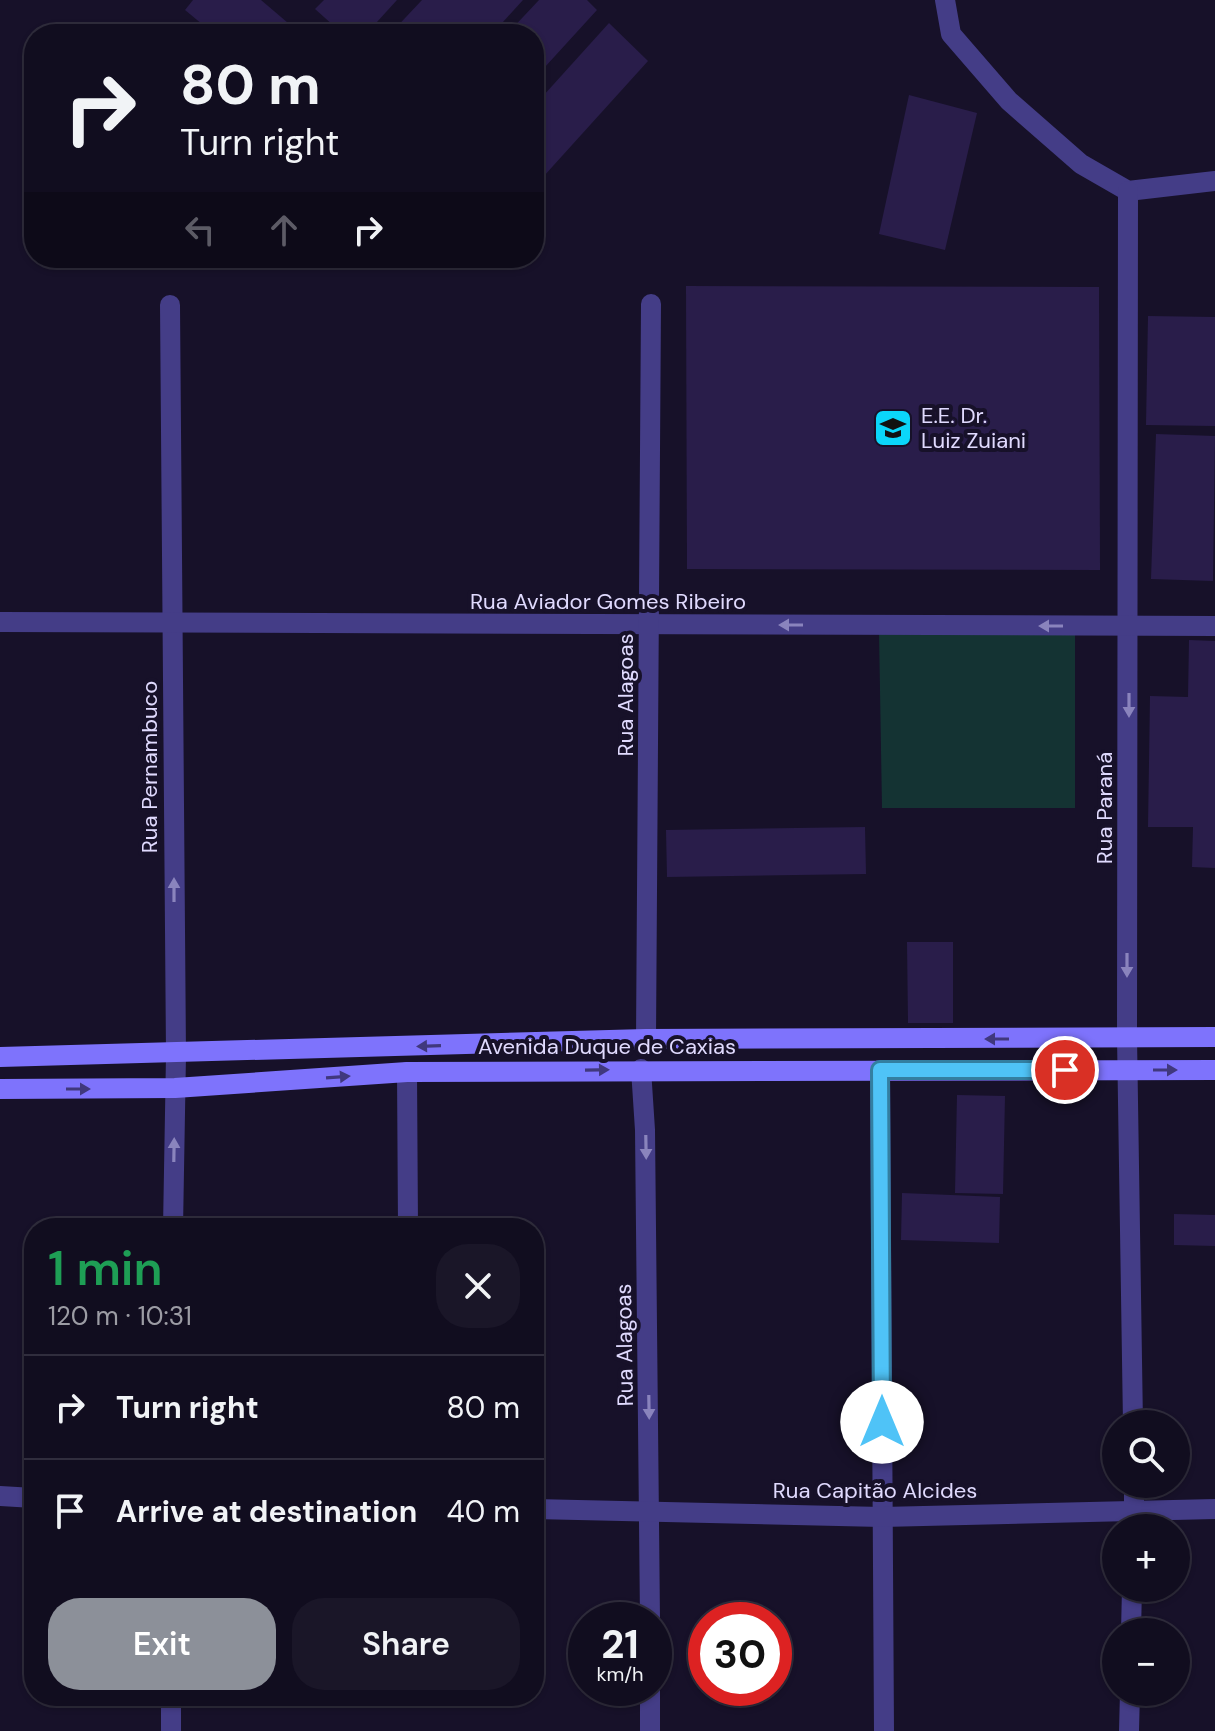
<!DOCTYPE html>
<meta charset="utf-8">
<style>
body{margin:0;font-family:"DM Sans",sans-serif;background:#1a1628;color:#f1f3f6;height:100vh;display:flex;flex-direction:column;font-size:30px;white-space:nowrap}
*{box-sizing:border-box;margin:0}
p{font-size:26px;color:#9c9ca4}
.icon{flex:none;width:44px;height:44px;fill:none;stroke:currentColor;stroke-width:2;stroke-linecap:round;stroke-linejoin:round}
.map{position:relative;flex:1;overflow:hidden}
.details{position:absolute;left:24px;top:1218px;width:520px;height:488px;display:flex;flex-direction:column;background:#110d1f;border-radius:32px;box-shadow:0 2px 6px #0004,0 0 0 2px #302d3d}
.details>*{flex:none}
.guide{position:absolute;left:24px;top:24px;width:520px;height:244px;border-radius:32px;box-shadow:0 2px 6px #0004,0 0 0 2px #302d3d;background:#110d1f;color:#f1f3f6;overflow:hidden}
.tools{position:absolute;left:1102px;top:1410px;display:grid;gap:16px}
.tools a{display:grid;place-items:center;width:88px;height:88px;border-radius:50%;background:#110d1f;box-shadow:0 2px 6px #0004,0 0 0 2px #302d3d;font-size:40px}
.speed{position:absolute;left:568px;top:1602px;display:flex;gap:16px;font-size:40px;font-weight:700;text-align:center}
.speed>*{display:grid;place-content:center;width:104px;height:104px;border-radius:50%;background:#110d1f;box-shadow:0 2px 6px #0004,0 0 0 2px #302d3d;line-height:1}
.speed small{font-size:20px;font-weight:400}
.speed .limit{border:12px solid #d22;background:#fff;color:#111}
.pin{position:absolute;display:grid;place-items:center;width:68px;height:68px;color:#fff;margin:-34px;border:4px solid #fff;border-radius:50%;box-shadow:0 2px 8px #0007}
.me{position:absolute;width:88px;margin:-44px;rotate:0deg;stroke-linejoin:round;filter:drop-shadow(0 0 6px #0008)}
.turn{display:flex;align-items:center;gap:28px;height:168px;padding:0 24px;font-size:36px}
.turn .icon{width:104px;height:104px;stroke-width:2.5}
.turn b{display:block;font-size:56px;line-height:68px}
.lanes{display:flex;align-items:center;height:76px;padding:0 24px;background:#0003;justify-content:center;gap:40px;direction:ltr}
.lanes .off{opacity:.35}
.round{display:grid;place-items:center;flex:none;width:84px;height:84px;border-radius:32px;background:#1a1628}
.headline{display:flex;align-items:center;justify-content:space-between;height:136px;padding:0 24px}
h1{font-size:48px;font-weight:600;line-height:60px;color:#1e9e55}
.action{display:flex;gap:16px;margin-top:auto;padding:16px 24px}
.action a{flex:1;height:92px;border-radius:32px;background:#8c9099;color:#fff;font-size:32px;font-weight:600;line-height:92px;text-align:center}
.action a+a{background:#1a1628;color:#f1f3f6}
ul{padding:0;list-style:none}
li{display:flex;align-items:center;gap:24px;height:104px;padding:0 24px;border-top:2px solid #302d3d}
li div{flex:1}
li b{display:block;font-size:30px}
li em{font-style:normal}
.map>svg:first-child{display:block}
</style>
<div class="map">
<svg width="1215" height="1731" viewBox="0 0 1215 1731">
<rect width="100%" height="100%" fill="#171129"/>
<path fill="#143333" d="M879,631L1075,634V808H882Z"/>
<g fill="#291d4a">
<path d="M193,0H261L301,34H214L185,10Z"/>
<path d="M324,0H397L366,34H343L315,9Z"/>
<path d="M422,0H523L492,34H390Z"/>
<path d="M539,0H587L597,10L534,79V34H507Z"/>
<path d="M609,23L648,61L534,187V106Z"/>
<path d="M909,95L977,113L945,250L879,234Z"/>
<path d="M383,258H410L399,270Z"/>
<path d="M686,286L1099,287L1100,570L687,569Z"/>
<path d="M1148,316L1215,317V426L1146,425Z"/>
<path d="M1156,434L1215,436L1213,581L1151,579Z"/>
<path d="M1189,640L1215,641V868L1192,867L1193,827H1148L1150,696L1188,697Z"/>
<path d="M865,827L866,874L667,877L666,830Z"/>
<path d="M907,942H953V1023H908Z"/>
<path d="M957,1095L1005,1096L1003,1194L955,1193Z"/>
<path d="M902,1193L1000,1197L999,1243L901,1240Z"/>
<path d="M1174,1214L1215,1215V1246L1174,1245Z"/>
</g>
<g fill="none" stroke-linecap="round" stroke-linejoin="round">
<g stroke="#443d87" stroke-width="20">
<path d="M945,0L951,34L1009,101L1081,164L1128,191L1215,181"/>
<path d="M1128,191L1127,1037L1133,1424"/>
<path d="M170,305L176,1055L173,1228"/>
<path d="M0,622L1215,626"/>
<path d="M646,1039L651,304"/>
<path d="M641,1069L645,1130L650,1620"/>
<path d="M880,1070L884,1731"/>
<path d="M407,1072L408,1228"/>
<path d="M1134,1484V1528"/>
<path d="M0,1496L34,1498"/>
<path d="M534,1509L882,1517L1215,1509"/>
<path d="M1131,1632L1132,1588"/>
<path d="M171,1696V1731"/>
<path d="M650,1731V1688"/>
<path d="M1129,1731L1130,1692"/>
</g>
<g stroke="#7e73fc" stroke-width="20">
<path d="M0,1057L646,1039L1215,1037"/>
<path d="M0,1089L175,1088L407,1072L1215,1070"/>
</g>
</g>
<defs><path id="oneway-solid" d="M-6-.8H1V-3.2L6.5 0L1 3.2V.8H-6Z" transform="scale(2)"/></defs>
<g fill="#8a84bd">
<use href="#oneway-solid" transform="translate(791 625) rotate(-180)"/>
<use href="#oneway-solid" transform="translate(1051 626) rotate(-180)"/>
<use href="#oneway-solid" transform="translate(1129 705) rotate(90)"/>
<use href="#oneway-solid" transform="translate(174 890) rotate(-90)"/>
<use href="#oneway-solid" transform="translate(1127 965) rotate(90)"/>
<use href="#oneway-solid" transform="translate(646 1147) rotate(89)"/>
<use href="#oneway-solid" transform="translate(174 1150) rotate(-89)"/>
<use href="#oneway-solid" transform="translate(649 1407) rotate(89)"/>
</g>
<g fill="#40387d">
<use href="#oneway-solid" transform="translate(997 1039) rotate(-180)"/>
<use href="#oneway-solid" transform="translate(429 1046) rotate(178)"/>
<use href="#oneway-solid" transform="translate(597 1070) rotate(-1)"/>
<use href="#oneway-solid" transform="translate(1165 1070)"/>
<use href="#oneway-solid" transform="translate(338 1077) rotate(-4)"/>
<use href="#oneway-solid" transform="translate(78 1089)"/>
</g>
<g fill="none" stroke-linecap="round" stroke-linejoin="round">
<g stroke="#337fa1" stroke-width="20">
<path id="route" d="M882,1422L880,1070H1065"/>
</g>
<use href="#route" stroke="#4fc3f7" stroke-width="14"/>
</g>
<defs>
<g id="school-square" transform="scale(2)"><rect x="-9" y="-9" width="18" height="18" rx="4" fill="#0bd6fa" stroke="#171129"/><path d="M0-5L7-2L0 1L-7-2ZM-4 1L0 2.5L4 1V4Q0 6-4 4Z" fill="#111"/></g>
</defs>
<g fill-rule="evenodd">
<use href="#school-square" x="893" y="428"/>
</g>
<g text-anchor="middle" stroke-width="8" stroke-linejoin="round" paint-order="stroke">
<g font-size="22" fill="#e0dafe" stroke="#171129" text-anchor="start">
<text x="921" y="423">E.E. Dr.<tspan x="921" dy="25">Luiz Zuiani</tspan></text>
</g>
<g font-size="22" fill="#e0dafe" stroke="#171129">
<text x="608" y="609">Rua Aviador Gomes Ribeiro</text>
<text transform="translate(625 695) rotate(-90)" y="8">Rua Alagoas</text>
<text transform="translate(149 767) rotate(-90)" y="8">Rua Pernambuco</text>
<text transform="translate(1104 808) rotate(-90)" y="8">Rua Paraná</text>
<text x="607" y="1054">Avenida Duque de Caxias</text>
<text transform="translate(624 1345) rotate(-91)" y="8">Rua Alagoas</text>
<text x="875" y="1498">Rua Capitão Alcides</text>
</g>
</g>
</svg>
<div class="tools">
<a><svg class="icon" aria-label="search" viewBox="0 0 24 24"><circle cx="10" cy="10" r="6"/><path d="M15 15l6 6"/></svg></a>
<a>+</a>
<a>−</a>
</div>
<div class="speed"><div>21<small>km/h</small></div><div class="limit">30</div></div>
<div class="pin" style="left:1065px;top:1070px;background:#d93025"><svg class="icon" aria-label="arrive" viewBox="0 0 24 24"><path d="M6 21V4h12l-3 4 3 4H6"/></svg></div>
<svg class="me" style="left:882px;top:1422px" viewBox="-20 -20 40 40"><circle r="19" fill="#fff"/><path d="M0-13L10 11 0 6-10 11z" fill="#4fc3f7"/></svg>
<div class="guide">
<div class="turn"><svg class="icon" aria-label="right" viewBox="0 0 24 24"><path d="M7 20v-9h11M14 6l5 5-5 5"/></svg><div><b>80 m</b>Turn right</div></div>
<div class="lanes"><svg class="icon off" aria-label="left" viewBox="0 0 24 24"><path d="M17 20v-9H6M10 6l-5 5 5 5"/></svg><svg class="icon off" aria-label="ahead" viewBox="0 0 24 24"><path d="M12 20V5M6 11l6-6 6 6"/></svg><svg class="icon" aria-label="right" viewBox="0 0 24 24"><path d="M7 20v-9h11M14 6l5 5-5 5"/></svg></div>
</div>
<section class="details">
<div class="headline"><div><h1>1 min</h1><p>120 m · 10:31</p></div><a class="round"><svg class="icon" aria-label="close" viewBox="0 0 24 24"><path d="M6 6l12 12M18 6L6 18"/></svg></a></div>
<ul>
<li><svg class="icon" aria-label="right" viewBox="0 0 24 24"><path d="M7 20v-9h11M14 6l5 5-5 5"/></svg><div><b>Turn right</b></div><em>80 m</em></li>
<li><svg class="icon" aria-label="arrive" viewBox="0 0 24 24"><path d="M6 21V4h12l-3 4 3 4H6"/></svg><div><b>Arrive at destination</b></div><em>40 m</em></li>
</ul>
<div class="action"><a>Exit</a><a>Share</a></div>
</section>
</div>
